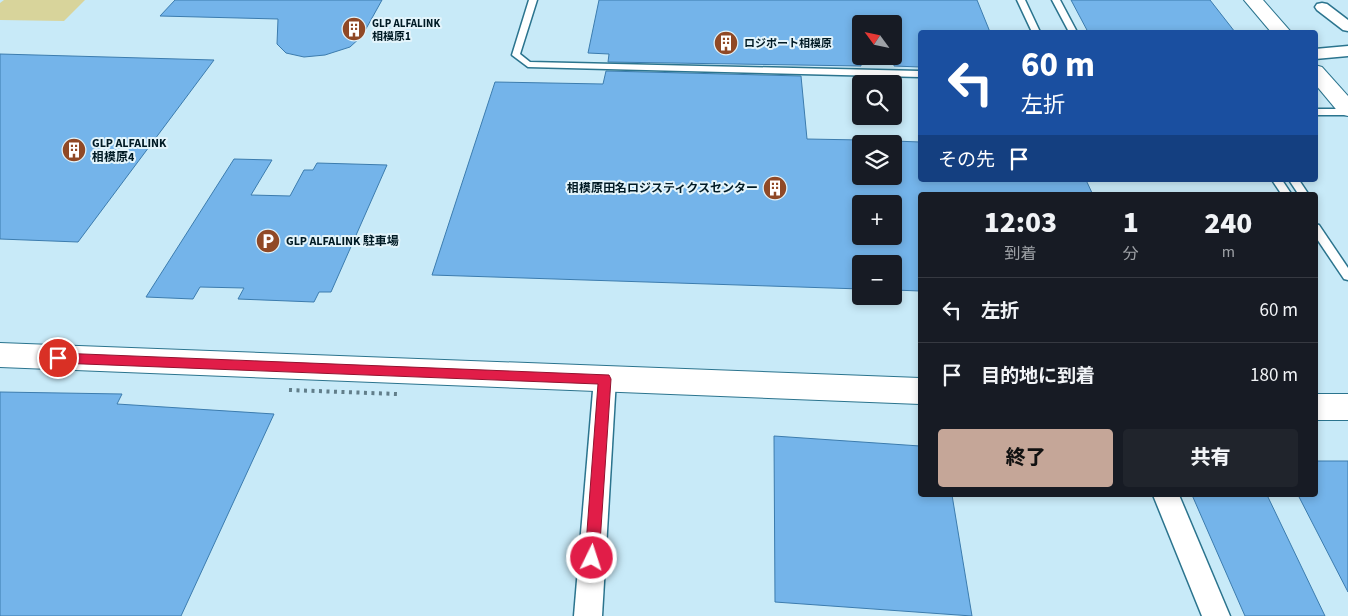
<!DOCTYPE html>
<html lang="ja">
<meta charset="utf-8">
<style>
body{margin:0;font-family:"Source Sans 3","Noto Sans JP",sans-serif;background:#20242c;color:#f1f3f6;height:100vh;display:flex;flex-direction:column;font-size:19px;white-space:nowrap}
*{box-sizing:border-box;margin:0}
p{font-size:16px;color:#9ea1a6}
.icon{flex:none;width:28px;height:28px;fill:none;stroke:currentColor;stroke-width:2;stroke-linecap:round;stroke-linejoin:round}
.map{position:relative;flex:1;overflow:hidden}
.panel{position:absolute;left:918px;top:192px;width:400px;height:305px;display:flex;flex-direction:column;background:#171b24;border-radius:5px;box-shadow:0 2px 8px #0003}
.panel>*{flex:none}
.hud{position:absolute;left:918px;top:30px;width:400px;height:152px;border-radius:5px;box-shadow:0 2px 8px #0003;background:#1a4fa0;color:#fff;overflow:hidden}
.needle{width:32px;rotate:303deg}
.controls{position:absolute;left:852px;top:15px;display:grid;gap:10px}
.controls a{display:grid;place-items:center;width:50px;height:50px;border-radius:5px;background:#171b24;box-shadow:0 2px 8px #0003;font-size:25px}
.pin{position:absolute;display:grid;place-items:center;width:42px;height:42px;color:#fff;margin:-21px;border:2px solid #fff;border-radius:50%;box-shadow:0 1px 5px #0007}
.me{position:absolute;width:55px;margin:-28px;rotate:4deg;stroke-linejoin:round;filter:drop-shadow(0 0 4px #0008)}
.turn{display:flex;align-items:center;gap:18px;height:105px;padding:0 20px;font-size:22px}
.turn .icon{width:65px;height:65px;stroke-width:2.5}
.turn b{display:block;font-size:35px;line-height:42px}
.then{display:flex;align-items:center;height:48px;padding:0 20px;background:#0003;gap:10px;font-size:19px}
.eta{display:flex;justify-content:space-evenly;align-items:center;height:85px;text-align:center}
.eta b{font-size:30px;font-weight:800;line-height:35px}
.primary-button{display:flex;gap:10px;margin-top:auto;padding:10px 20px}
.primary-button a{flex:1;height:58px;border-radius:5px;background:#c5a698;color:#111;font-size:20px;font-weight:800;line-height:58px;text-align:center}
.primary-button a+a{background:#20242c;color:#f1f3f6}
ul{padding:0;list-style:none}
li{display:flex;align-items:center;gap:15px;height:65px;padding:0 20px;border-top:1px solid #363941}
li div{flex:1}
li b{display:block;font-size:19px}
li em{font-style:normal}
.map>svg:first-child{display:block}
</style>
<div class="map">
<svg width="1348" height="616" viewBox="0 0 1348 616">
<rect width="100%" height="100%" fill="#c8eaf8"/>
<path fill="#d8d49b" d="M4,0H85L64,21L0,20V3Z"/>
<g fill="#74b4ea" stroke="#3c7cae" fill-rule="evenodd">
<path d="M175,0H382L362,36L350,47L325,55L304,57L286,53L277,44L278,19L160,16Z"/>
<path d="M599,0H977L990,32H920V67L894,66V24H861V66L608,62L609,54L588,53Z"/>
<path d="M1071,0H1210L1235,32H1088Z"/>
<path d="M0,54L214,60L78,242L0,239Z"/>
<path d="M606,71L801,76L807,139L861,140V176H894V141L920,142V180H1086L1093,195H920V291L894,290V264H861V289L432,275L495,82L603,84ZM861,204H894V236H861Z"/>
<path d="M234,159L272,160L251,195L290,196L304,170H313L317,163L387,165L331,292H319L314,302L238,299L244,288L200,287L193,299L146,297Z"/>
<path d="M0,392L122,394L117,404L274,414L181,616H0Z"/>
<path d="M774,436L920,446V495H952L972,616L775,602Z"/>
<path d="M1315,461H1348V592L1298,495H1315Z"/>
<path d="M1192,495H1267L1325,616H1245Z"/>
</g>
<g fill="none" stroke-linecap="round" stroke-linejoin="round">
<g stroke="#2b748e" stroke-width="3">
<g id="lane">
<path d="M529,0H537L520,54L530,62L920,71V77L528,67L512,55Z"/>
<path d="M1017,0H1025L1040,32H1032Z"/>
<path d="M1052,0H1060L1077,32H1069Z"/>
<rect x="1315" y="109" width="33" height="6"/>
<path d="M1272,180H1282L1292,195H1282Z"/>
<path d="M1289,180H1299L1309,195H1299Z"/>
<path d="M1315,224L1319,225L1348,268V280L1344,279L1315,236Z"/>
</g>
</g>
<g stroke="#2b748e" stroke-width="3">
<g id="street">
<path d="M1322,3L1327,4L1348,20V31L1343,30L1317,10L1315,7L1317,4Z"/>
<path d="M1348,46V56L1315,59V49Z"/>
<path d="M605,369L613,372L616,379L602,616H574L594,379L597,372Z"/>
<path d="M1153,495H1179L1230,616H1202Z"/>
</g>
</g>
<g stroke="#2b748e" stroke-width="2">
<g id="secondary">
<path d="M1244,0H1263L1291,32H1271Z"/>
<path d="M1315,65L1322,67L1348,96V116L1340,114L1315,84Z"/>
<path d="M0,343L920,378V404L0,367Z"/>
<rect x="1315" y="394" width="33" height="26"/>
</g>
</g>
<path stroke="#617e8a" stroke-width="4" stroke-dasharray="3 4.5" stroke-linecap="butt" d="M289,390L397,394"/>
<use href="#lane" fill="#fff" fill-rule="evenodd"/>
<use href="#street" fill="#fff" fill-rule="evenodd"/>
<use href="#secondary" fill="#fff" fill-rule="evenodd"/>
</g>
<path fill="#e11d48" stroke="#92132f" d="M58,353L609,375L611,379L599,558L597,563L592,565L587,563L585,558L598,384L58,363L53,358Z"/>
<defs>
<g id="building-disc" transform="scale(1.25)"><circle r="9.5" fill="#904926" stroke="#e3f4fb"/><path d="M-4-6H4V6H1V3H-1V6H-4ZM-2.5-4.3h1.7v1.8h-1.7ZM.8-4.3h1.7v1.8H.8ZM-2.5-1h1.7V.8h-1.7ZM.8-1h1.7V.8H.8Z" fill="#fff"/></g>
<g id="parking-disc" transform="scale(1.25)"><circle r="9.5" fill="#904926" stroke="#e3f4fb"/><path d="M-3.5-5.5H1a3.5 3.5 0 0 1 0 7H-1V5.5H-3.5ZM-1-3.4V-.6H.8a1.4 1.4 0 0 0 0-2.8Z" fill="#fff"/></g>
</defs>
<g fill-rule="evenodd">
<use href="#building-disc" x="354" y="29"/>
<use href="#building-disc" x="726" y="43"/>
<use href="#building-disc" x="74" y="150"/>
<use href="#building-disc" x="775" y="188"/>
<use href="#parking-disc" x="268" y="241"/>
</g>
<g text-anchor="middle" stroke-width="4" stroke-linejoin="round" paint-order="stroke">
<g font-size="11" font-weight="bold" fill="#001a24" stroke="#e3f4fb" text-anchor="start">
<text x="372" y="27">GLP ALFALINK<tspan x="372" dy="13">相模原1</tspan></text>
<text x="744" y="47">ロジポート相模原</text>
</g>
<g font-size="12" font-weight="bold" fill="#001a24" stroke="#e3f4fb" text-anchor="start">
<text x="92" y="147">GLP ALFALINK<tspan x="92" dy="14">相模原4</tspan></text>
<text x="758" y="192" text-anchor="end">相模原田名ロジスティクスセンター</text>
<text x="286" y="245">GLP ALFALINK 駐車場</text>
</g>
</g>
</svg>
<div class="controls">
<a><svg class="needle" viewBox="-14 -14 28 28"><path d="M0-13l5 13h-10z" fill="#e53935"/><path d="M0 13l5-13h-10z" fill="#9ea1a6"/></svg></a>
<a><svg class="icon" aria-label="search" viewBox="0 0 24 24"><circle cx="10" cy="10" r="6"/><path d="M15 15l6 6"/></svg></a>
<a><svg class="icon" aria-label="layers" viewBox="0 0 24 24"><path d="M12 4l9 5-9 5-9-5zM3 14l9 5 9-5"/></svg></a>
<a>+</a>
<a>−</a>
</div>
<div class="pin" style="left:58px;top:358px;background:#d93025"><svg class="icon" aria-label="arrive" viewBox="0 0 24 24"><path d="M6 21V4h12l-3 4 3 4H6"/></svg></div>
<svg class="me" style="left:592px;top:558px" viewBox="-20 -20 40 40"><circle r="17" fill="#e11d48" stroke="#fff" stroke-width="3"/><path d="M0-11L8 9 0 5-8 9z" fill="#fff"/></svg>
<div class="hud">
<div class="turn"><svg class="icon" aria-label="left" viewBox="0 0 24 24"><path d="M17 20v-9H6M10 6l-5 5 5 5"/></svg><div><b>60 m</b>左折</div></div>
<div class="then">その先<svg class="icon" aria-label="arrive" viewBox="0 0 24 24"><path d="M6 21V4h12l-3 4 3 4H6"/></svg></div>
</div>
<section class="panel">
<div class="eta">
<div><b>12:03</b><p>到着</p></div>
<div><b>1</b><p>分</p></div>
<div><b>240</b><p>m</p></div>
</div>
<ul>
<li><svg class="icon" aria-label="left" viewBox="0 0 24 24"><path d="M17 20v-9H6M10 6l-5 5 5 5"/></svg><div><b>左折</b></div><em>60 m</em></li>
<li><svg class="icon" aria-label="arrive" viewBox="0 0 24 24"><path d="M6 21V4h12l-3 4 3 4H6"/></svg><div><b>目的地に到着</b></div><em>180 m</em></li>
</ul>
<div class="primary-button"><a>終了</a><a>共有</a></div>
</section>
</div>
